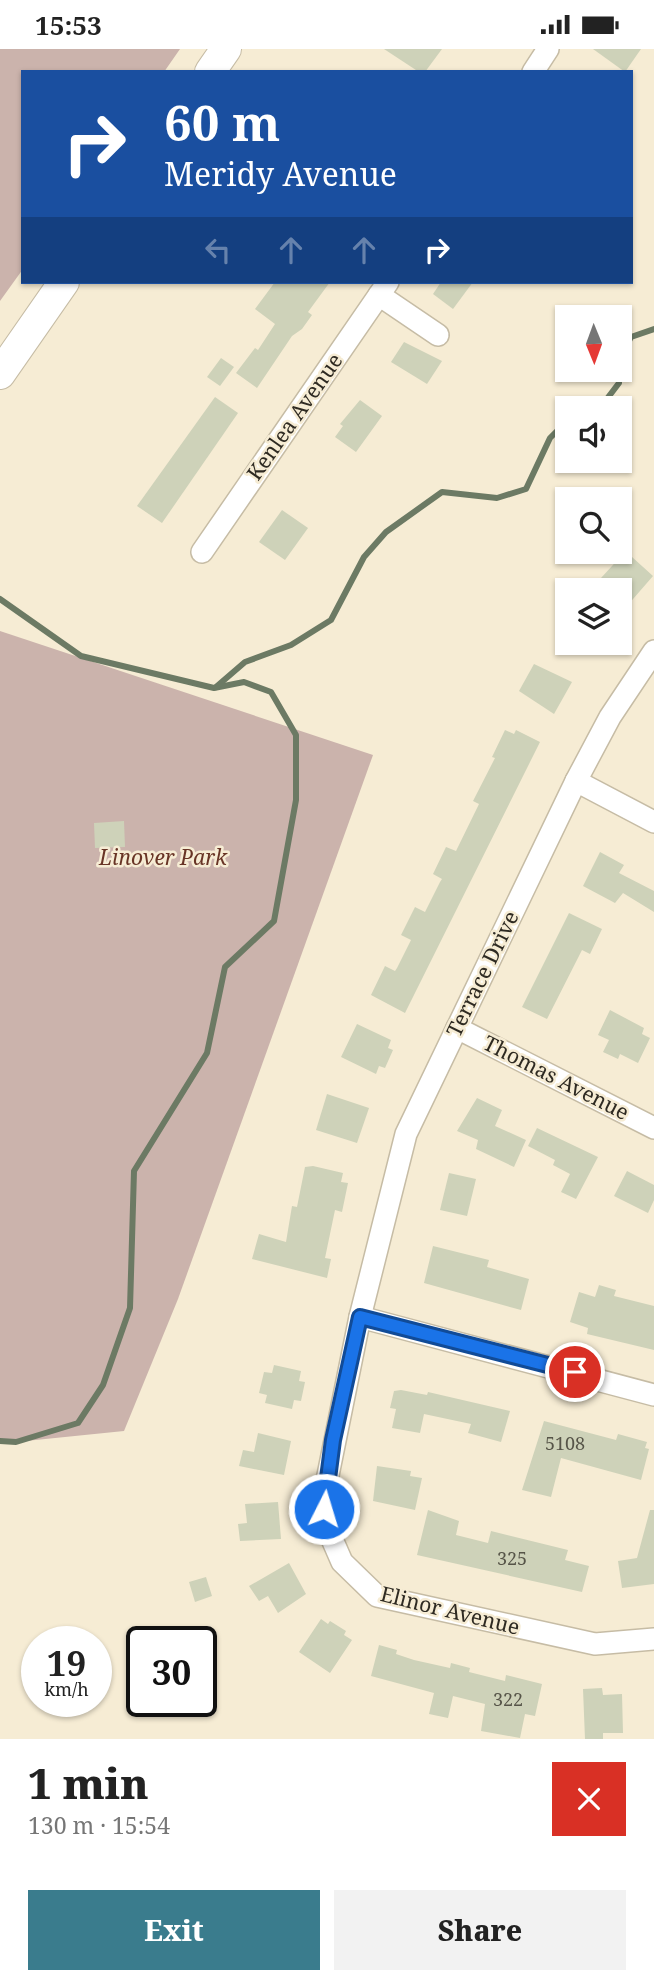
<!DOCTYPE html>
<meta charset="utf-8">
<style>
body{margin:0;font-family:"Noto Serif",serif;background:#f2f2f2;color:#222;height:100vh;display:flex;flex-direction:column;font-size:26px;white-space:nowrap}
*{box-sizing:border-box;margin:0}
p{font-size:23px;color:#767676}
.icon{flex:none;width:38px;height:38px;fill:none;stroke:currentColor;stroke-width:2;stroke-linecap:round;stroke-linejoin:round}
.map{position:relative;height:1690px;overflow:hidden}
.sheet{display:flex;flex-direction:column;background:#fff;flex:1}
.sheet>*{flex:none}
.banner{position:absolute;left:21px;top:21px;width:612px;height:214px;border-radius:0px;box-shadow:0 2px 5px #0004;background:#1a4fa0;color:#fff;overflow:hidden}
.needle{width:46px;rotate:179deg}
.controls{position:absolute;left:555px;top:256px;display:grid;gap:14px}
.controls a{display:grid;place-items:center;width:77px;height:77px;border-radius:0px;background:#fff;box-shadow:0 2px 5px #0004;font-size:35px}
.speed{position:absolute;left:21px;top:1577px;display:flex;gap:14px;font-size:35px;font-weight:700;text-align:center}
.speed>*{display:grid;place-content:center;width:91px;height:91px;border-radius:50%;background:#fff;box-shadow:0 2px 5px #0004;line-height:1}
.speed small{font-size:18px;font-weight:400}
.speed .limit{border:4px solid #111;border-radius:10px;background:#fff;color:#111}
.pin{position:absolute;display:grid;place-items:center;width:60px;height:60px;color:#fff;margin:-30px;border:4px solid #fff;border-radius:50%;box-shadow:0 2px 7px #0007}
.me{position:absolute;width:77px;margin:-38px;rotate:5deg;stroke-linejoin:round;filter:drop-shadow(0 0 5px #0008)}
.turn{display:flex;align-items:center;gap:24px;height:147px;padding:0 28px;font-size:32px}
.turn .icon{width:91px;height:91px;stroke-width:2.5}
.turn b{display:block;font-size:49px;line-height:60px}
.lanes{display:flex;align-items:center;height:66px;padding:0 28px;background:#0003;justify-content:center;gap:35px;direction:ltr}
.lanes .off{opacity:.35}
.round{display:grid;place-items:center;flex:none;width:74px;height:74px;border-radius:0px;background:#f2f2f2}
.overview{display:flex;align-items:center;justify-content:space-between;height:119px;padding:0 28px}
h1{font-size:42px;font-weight:800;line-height:52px}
.cta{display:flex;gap:14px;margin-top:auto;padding:14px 28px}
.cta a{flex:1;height:80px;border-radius:0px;background:#3a7c8d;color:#fff;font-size:28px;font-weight:800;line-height:80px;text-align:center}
.cta a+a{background:#f2f2f2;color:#222}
.status{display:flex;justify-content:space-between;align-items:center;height:49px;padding:0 35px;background:#fff;direction:ltr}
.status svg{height:19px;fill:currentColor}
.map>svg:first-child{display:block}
</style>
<div class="status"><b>15:53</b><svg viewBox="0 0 49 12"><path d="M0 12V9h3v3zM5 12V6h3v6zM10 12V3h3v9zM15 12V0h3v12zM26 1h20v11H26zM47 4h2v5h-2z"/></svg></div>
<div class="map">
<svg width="654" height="1690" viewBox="0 0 654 1690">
<rect width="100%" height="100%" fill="#f6ecd4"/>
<g fill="#cbb3ac">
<path d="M0,0H180L164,23H23V220L0,252Z"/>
<path d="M0,582L373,706L178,1250L124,1382L6,1394L0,1392Z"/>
</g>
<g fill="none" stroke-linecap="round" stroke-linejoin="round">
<g stroke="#6c7a64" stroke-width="6">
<path d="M620,310L631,288L654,280"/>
<path d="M600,359L619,334V320"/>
<path d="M0,550L81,607L214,639L244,633L271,643L296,686V751L274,872L225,918L207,1004L134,1122L130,1259L103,1336L78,1374L16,1393L0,1392"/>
<path d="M216,638L245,613L291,596L331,571L364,508L386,483L442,443L497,449L526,440L550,389L567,372"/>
</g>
</g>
<g fill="#ced2b9">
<path d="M384,0H442L425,23H419Z"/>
<path d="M593,0H641L625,23Z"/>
<path d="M275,233H330L308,263L312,266L302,280L292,287L257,339L236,324L255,299L258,301L275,275L255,260Z"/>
<path d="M441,233H473L453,260L433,245Z"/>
<path d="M404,293L442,312L427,335L391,313Z"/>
<path d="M221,309L234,318L220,337L207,328Z"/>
<path d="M215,348L238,364L162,474L137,457Z"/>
<path d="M360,351L382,367L356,403L335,388L343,377L340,375Z"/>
<path d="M282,461L308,479L285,511L259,493Z"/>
<path d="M623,505L630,511L632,508L653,527L620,565V541H614L601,529Z"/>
<path d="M534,615L572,633L554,665L519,642Z"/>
<path d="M505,681L514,685L516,681L540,693L405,964L371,946L385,917L395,922L397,919L411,891L401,886L415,858L425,863L440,833L442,830L433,825L446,798L456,802L479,755L473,752L495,709L492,708Z"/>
<path d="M124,772L125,798L95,799L94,774Z"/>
<path d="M600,803L624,816L619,824L654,842V863L623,844L615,854L583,837Z"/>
<path d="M569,864L602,880L590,905L582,901L547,970L522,958Z"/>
<path d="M610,961L644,979L642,985L650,989L638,1014L620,1005L618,1010L603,1003L609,991L598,986Z"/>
<path d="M357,975L391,991L388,999L393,1001L385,1019L379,1017L376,1025L341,1008Z"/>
<path d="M327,1045L369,1059L357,1094L316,1081Z"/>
<path d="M477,1049L502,1061L495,1077L526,1091L514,1118L476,1100L478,1091L457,1082Z"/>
<path d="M537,1079L598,1108L576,1150L561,1143L570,1125L553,1116L555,1111L528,1097Z"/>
<path d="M313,1117L343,1124L341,1133L348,1134L342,1163L335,1161L325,1209L331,1210L327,1229L252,1210L259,1185L286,1193L292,1157L297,1158L305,1118Z"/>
<path d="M627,1122L654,1136V1151L648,1164L614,1147Z"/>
<path d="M449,1124L476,1130L467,1167L440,1161Z"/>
<path d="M433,1197L489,1211L487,1218L529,1230L521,1261L424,1234Z"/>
<path d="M599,1236L616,1241L614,1247L654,1257V1301L587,1285L588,1279L570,1273L579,1243L595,1248Z"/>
<path d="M274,1316L301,1322L299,1332L305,1333L301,1352L294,1351L292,1360L265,1354L267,1346L259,1344L264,1323L272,1324Z"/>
<path d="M401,1341L427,1346L428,1343L510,1362L501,1393L468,1384L471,1375L424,1365L420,1384L392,1379L396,1360L390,1359L394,1342Z"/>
<path d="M544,1372L616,1391L618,1385L647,1393L645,1399L649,1400L641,1431L561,1409L551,1448L522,1441Z"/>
<path d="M258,1384L291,1392L284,1426L239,1417L243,1401L254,1403Z"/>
<path d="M377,1417L411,1422L410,1427L422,1429L415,1461L373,1452Z"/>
<path d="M278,1453L281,1490L240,1492L238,1475L247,1474L245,1455Z"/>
<path d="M428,1461L459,1472L456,1486L488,1494L491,1482L568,1501L565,1511L589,1517L582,1543L417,1506Z"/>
<path d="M650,1461H654V1535L622,1539L618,1512L637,1509Z"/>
<path d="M289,1514L306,1545L278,1564L268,1547L259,1552L249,1537Z"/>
<path d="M206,1528L212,1547L195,1553L189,1533Z"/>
<path d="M321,1570L328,1575L330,1572L346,1582L344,1586L352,1591L330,1624L299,1603Z"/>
<path d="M379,1596L397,1601L396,1605L414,1611L450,1619L451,1614L470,1619L469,1623L505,1632L506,1626L542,1635L535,1667L525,1665L520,1689L481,1682L485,1655L453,1647L448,1669L429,1665L434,1644L371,1627Z"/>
<path d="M602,1639L603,1646L622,1645L623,1684H603V1690H585L583,1640Z"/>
</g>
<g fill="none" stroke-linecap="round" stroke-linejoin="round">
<g stroke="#c6bca5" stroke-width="24">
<g id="street">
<path d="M533,23L548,0"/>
<path d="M379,246L438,286"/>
<path d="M202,503L388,233"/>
<path d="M654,602L610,668L576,732L406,1085L360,1268L324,1446L325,1474L342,1513L377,1547L595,1595L654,1590"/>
<path d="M576,732L654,773"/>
<path d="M457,979L654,1079"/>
<path d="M360,1268L654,1346"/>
</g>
</g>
<g stroke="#c6bca5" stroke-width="32">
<g id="secondary">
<path d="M210,23L226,0"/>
<path d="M0,325L64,233"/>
</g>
</g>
<use href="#street" stroke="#fff" stroke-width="21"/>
<use href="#secondary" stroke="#fff" stroke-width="30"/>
</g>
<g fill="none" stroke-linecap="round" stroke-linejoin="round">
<g stroke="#114b97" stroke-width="18">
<path id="route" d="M324,1460L333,1391L360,1268L575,1323"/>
</g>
<use href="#route" stroke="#1a73e8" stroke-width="12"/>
</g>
<g text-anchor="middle" stroke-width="5" stroke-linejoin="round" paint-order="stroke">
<g font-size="18" fill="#565448">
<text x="565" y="1401">5108</text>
<text x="512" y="1516">325</text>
<text x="508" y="1657">322</text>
</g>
<g font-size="21" fill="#2e2a22" stroke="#f6ecd4">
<text transform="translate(295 368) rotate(-55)" y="7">Kenlea Avenue</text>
<text transform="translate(483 925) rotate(-64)" y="7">Terrace Drive</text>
<text transform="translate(556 1029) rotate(27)" y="7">Thomas Avenue</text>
<text transform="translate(450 1562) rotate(14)" y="7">Elinor Avenue</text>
</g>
<g font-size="21" font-style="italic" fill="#683425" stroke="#f6ecd4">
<text x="163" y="816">Linover Park</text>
</g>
</g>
</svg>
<div class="controls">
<a><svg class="needle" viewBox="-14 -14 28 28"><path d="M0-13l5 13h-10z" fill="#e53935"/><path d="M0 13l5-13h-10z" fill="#767676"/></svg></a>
<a><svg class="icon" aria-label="sound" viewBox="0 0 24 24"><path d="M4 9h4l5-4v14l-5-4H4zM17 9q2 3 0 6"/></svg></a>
<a><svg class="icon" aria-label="search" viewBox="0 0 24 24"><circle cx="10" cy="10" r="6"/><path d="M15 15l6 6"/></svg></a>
<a><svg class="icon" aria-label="layers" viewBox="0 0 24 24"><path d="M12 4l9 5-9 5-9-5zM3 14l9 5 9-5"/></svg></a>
</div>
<div class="speed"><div>19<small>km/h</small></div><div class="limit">30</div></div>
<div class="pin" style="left:575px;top:1323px;background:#d93025"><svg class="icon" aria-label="arrive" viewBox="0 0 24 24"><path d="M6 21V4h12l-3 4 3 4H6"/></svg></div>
<svg class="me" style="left:324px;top:1460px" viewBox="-20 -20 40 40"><circle r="17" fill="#1a73e8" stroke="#fff" stroke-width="3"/><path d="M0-11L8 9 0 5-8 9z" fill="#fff"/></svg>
<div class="banner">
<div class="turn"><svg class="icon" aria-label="right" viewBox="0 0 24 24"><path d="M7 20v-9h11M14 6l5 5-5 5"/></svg><div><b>60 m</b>Meridy Avenue</div></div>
<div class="lanes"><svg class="icon off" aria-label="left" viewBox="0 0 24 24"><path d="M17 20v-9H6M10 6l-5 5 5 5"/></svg><svg class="icon off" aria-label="ahead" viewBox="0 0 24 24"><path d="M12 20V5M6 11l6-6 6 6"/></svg><svg class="icon off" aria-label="ahead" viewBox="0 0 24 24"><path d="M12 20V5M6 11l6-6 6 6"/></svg><svg class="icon" aria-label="right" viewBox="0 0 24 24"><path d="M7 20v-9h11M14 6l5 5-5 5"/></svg></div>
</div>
</div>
<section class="sheet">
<div class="overview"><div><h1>1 min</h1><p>130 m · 15:54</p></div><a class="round" style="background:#d93025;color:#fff"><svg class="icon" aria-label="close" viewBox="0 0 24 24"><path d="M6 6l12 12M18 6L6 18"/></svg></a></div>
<div class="cta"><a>Exit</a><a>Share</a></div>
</section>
